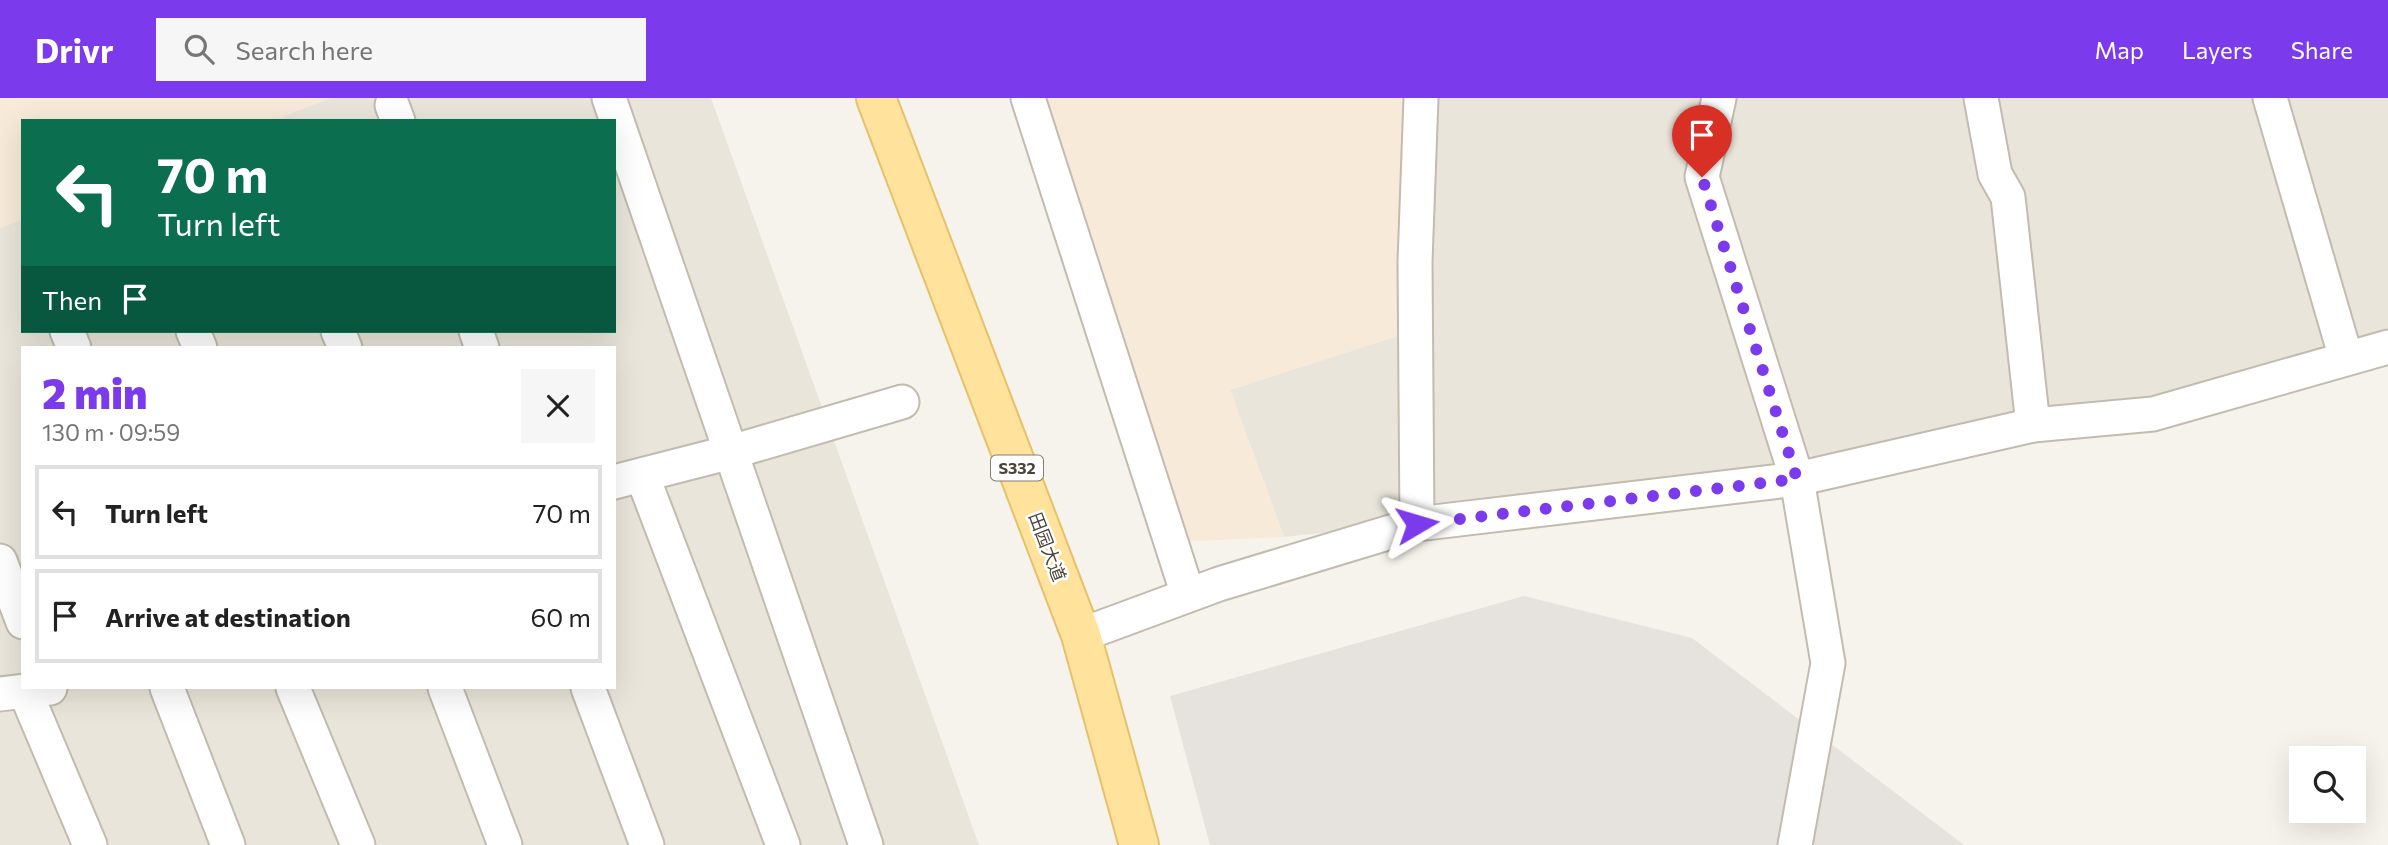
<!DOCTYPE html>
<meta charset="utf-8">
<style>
body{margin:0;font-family:Commissioner,"Noto Sans SC",sans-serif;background:#f6f6f6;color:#222;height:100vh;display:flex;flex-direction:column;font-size:26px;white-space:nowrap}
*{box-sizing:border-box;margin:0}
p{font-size:23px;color:#767676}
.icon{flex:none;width:38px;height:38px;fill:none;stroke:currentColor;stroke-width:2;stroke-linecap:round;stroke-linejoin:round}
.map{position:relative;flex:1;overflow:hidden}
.panel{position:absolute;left:21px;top:248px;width:595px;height:343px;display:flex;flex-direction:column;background:#fff;border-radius:0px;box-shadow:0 7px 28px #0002}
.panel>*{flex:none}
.top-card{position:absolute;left:21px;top:21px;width:595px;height:214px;border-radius:0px;box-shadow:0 7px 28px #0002;background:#0b6e4f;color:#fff;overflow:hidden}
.tools{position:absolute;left:2289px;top:648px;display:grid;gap:14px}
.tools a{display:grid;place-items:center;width:77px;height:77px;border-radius:0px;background:#fff;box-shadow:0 7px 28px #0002;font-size:35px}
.pin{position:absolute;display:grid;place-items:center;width:60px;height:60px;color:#fff;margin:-72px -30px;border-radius:50% 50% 50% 0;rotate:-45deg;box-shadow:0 0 7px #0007}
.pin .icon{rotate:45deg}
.me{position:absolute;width:77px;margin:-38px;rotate:83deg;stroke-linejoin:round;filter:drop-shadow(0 0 5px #0008)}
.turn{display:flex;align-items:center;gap:24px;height:147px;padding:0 21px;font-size:32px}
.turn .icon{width:91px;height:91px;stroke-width:2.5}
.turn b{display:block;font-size:49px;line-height:60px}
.then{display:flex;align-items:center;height:66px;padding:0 21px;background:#0003;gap:14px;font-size:26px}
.round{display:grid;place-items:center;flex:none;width:74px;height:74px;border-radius:0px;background:#f6f6f6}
.overview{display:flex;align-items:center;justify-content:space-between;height:119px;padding:0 21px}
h1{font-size:42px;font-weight:800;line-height:52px;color:#7c3aed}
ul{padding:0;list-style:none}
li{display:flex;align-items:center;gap:21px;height:94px;margin:0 14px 10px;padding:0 7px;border:4px solid #e0e0e0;border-radius:0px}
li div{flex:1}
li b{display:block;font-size:26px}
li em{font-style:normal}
header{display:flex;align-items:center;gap:42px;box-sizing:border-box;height:98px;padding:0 35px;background:#7c3aed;color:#fff}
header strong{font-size:33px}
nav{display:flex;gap:38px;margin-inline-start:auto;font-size:24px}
.search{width:490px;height:63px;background:#f6f6f6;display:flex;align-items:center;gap:18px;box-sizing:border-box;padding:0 24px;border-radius:0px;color:#767676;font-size:26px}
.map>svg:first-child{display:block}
</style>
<header>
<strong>Drivr</strong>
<div class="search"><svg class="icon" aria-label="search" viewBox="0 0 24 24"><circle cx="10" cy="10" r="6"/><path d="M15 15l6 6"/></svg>Search here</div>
<nav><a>Map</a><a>Layers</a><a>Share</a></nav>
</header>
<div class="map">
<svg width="2388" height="747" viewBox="0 0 2388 747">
<rect width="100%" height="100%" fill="#f6f3ec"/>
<g fill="#eae5da" fill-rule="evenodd">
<path d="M330,0H711L979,747H0V130L23,121V233H614V23H272ZM23,250H614V590H23Z"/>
<path d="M1408,0H2388V266L1924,370L1284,439L1230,292L1414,232Z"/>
</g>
<g fill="#f7ead8">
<path d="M0,0H330L272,23H23V121L0,130Z"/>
<path d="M1009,0H1408L1414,233L1230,292L1284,439L1173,444Z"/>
</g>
<path fill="#e6e2dd" d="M1524,498L1692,540L1964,747H1210L1170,598Z"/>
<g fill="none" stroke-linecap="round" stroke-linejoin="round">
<g stroke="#c2bbae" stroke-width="37">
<g id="minor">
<path d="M609,0L866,747"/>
<path d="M1028,0L1188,497"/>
<path d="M1719,0L1702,79L1797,381L1828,565L1795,747"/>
<path d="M1981,0L1995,76L2008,99L2033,327"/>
<path d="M2270,0L2346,260"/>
<path d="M392,7L398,23"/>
<path d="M67,233L74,250"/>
<path d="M193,233L200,250"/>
<path d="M338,233L345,250"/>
<path d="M476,233L482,250"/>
<path d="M642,377L783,747"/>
<path d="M614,384L731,354L902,304"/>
<path d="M1417,426L1415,164L1421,0"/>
<path d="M0,463L23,524"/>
<path d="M1081,537L1219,486L1417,426L1797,381L2033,327L2153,316L2388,249"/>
<path d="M167,590L228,747"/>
<path d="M293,590L358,747"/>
<path d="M445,590L505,747"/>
<path d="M588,590L647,747"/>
<path d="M25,593L90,747"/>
<path d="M0,596L50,590"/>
</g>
</g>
<g stroke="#e6c16a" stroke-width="42">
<path id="major" d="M876,0L1081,537L1139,747"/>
</g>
<use href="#minor" stroke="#fff" stroke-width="33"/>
<use href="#major" stroke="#ffe39c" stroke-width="38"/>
</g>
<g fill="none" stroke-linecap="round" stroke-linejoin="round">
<path stroke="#7c3aed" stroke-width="12" stroke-dasharray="0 21.6" d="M1417,426L1797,381L1702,79"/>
</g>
<g text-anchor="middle" stroke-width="5" stroke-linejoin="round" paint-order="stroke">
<rect fill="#fff" stroke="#817c74" stroke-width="2" x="991" y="357.5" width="52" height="25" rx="5"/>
<g font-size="16" font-weight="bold" fill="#4b4439">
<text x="1017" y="376">S332</text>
</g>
<g font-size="18" fill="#4b4439" stroke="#fff">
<text transform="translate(1047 449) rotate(69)" y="6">田园大道</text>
</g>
</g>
</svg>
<div class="tools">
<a><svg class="icon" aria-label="search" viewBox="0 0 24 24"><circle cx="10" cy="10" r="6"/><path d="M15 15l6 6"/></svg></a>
</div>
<div class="pin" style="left:1702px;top:79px;background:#d93025"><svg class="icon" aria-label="arrive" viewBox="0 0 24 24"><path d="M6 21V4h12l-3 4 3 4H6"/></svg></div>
<svg class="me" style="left:1417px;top:426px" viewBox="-20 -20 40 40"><path d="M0-17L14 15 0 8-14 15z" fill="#7c3aed" stroke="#fff" stroke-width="4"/></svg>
<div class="top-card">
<div class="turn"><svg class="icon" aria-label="left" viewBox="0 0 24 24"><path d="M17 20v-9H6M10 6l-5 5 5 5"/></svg><div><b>70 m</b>Turn left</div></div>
<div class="then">Then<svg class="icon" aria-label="arrive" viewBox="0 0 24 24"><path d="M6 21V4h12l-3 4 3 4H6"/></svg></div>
</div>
<section class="panel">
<div class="overview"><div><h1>2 min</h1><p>130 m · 09:59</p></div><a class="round"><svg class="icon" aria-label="close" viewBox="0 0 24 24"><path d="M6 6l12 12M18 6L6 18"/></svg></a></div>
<ul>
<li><svg class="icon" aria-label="left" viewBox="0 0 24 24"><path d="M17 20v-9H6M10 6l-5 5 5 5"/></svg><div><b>Turn left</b></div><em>70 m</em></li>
<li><svg class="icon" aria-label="arrive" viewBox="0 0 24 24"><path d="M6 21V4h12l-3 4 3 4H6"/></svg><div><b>Arrive at destination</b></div><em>60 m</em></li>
</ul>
</section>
</div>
